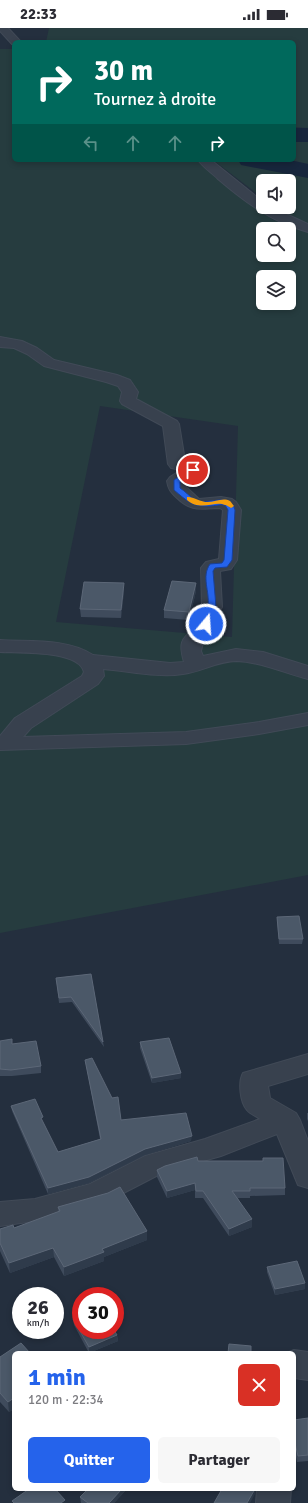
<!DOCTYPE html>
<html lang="fr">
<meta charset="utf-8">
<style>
body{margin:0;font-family:Signika,sans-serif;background:#f7f7f7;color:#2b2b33;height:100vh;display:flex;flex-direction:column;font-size:15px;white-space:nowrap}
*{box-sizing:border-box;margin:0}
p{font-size:13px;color:#7c7c81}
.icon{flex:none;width:22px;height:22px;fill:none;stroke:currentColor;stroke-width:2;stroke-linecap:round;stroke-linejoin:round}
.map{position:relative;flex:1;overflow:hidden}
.details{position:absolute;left:12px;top:1323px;width:284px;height:140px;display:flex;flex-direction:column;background:#fff;border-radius:6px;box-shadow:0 2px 6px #0003}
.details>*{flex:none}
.guide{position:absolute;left:12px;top:12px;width:284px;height:122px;border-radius:6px;box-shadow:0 2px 6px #0003;background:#00695c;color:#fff;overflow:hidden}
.tools{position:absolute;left:256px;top:146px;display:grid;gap:8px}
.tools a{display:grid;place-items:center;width:40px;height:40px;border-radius:6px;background:#fff;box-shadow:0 2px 6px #0003;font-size:20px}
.speed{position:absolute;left:12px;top:1259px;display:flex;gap:8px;font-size:20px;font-weight:700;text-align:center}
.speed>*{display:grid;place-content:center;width:52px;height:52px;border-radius:50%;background:#fff;box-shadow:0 2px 6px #0003;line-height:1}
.speed small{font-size:10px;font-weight:400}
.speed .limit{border:6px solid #d22;background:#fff;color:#111}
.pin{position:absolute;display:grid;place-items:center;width:34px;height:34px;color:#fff;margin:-17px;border:2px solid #fff;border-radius:50%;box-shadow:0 1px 4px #0007}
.me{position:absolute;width:44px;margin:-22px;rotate:18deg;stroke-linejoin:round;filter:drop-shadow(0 0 3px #0008)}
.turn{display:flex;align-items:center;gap:14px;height:84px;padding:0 16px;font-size:18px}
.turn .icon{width:52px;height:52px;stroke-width:2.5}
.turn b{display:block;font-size:28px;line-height:34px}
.lanes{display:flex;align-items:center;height:38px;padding:0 16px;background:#0003;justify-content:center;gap:20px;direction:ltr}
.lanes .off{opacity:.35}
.round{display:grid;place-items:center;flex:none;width:42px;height:42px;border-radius:6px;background:#f7f7f7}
.head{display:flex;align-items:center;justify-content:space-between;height:68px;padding:0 16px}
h1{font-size:24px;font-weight:800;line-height:30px;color:#2563eb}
.action{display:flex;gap:8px;margin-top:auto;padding:8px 16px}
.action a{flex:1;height:46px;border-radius:6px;background:#2563eb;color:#fff;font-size:16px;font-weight:800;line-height:46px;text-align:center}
.action a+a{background:#f7f7f7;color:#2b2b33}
.status{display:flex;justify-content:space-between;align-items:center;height:28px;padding:0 20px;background:#fff;direction:ltr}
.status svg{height:11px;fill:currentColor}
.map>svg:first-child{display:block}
</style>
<div class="status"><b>22:33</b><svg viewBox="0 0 49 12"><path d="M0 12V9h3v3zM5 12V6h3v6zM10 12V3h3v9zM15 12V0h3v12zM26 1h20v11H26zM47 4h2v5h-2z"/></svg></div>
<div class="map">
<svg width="308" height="1475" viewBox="0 0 308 1475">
<rect width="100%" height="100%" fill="#242f3e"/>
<g fill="#263c3f" fill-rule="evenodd">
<path d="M49,0H308V100L294,99V14H46Z"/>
<path d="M0,21H14V132H198L273,192L308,202V847L0,905ZM263,201H289V227H263ZM263,249H289V275H263ZM100,378L238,398L232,609L56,594Z"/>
<path d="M308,111V136L290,132H294V112Z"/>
<path d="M213,132H235L266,141L308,148V197L293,192L275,179H289V153H263V170Z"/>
</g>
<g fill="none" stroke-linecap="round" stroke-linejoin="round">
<g fill="#17263c" fill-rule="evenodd">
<rect x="294" y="100" width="14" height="14"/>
<path d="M238,132H289L308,136V150L241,137Z"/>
</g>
<g stroke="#414a57" stroke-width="2">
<g id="minor">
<path d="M0,0H8L21,14H14V17L12,16L0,3Z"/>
<path d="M198,132H211L263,174V179H271L308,196V204C273,195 245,174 218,151C212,145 203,139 198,132Z"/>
<path d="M0,309L22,313L37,320L54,332L117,347L130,352L138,364L136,371L177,393L179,396L185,433L198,436L202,442L199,446L185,455V458L199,471L221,469L232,471L236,474L241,482L237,532L231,541L220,543L222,579L217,588L215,604L212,608L203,614L201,623L203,628L236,621L263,624L308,638V651C284,645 262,634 236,633C218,633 201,644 183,646C158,650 129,643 103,641L104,648L98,656L31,700L23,709L186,704L259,694L308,685V697L259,706L186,716L0,722V708L15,690L82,648L84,644C79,622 19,625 0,624V612C30,614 67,610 93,627L170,635L184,634C179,617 180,610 195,601L197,588L202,579L201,540L206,534L219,531L223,482L220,480C201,480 192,485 176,469C171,464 168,461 167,453L170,449L181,442L171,440L168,436L163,398L122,376L120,373L122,364L118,358L106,354L44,338L27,326L14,320L0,319Z"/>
<path d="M308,1026V1046L268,1058L270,1070L296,1085L300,1092L308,1113V1160L298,1157L277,1106L221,1128L164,1144L108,1173L35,1193L0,1198V1174L35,1171L90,1156L145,1128L205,1111L260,1091C256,1088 250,1086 247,1082C240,1074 238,1054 243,1045Z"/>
<path d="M294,1322L308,1324V1352L294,1350V1325H287Z"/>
<path d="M257,1461H291L290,1475H256Z"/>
</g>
</g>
<use href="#minor" fill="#38414e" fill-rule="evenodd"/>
</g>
<g fill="#3f4b5c">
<path d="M196,555V563L189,592L164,590V582Z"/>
<path d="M124,563L121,590L81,589L80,581Z"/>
<path d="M277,889L303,911L302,916H279L277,894Z"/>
<path d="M91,946L103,1014L104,1019L72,974L59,975L56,950Z"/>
<path d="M0,1013L41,1038V1045L12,1048H0Z"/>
<path d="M140,1014L181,1050L152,1055L140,1020Z"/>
<path d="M85,1032L121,1092L191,1113L145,1127L89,1155L48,1166L12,1083L11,1078L43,1095L58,1124L100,1111L86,1037Z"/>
<path d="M307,1085H308V1093L307,1091Z"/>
<path d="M263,1130L285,1160V1167L250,1168V1170H238L252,1199L229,1208L203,1170H195V1162L167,1170L157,1149V1142L198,1133H263Z"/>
<path d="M58,1179L147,1203V1212L104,1229V1233L64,1248L54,1229L10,1245L0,1223V1201L14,1200L58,1184Z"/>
<path d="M267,1239L305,1255V1261L275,1267L267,1244Z"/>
<path d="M73,1291L117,1307L118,1313L89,1325L74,1297Z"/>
<path d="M14,1325V1381L9,1384L0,1374V1329Z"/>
<path d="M308,1390V1433L297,1434L294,1418V1392Z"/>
<path d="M88,1461H127L114,1475H81L80,1469Z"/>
</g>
<g fill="#2f3b4b">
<path d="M124,555V563L121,590V582Z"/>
<path d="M196,555V563L189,592V584Z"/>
<path d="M181,1045V1050L152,1055V1050Z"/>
<path d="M192,1108L191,1113L145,1127L89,1155L48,1166V1160L145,1121Z"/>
<path d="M195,1155V1162L167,1170V1163Z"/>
<path d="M252,1191V1199L229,1208V1201Z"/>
<path d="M147,1203V1212L104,1229V1233L64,1248V1239L102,1221Z"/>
<path d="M53,1220L54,1229L10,1245L9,1235Z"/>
<path d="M305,1255V1261L275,1267V1261Z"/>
<path d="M117,1307L118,1313L89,1325V1319Z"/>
<path d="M14,1370V1381L9,1384L8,1374Z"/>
<path d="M122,1461H127L114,1475H109Z"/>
<path d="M255,1461V1466L250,1475H247Z"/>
</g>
<g fill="#4b5868" stroke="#5c6777">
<path d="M172,553L196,555L189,584L164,582Z"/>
<path d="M84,554L124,555L121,582L80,581Z"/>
<path d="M299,888L303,911H279L277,889Z"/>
<path d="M91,946L103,1014L71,969L59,970L56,950Z"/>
<path d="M169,1010L181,1045L152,1050L140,1014Z"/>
<path d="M12,1011V1016L36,1013L41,1038L11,1042L0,1041V1013Z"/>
<path d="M92,1030L112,1070L118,1069L121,1092L186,1085L192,1108L145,1121L89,1149L48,1160L11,1078L35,1071L43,1089L41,1090L58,1124L101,1111L85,1032Z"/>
<path d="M197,1129L198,1133H263V1130H283L285,1160H250V1163H232L252,1191L229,1201L203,1163H196L195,1155L167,1163L157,1142L165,1138Z"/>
<path d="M120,1159L147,1203L102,1221L104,1224L64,1239L53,1220L9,1235L0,1215V1201L13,1197L14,1200L60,1183L58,1179L108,1165Z"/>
<path d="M297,1233L305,1255L275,1261L267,1239Z"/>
<path d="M81,1288V1302H114L117,1307L89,1319L73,1291Z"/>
<path d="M21,1315L30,1325H14V1370L8,1374L0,1365V1329Z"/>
<path d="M229,1316L251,1318V1325H228Z"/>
<path d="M308,1390V1427L298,1428L294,1411V1392Z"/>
<path d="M29,1461H55L65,1472L61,1475H14L12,1473Z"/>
<path d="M88,1461H122L109,1475H88L80,1469Z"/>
<path d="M222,1461H255L247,1475H214Z"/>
</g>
<path fill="#2563eb" stroke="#184099" d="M190,440H193L196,442L180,454V460C185,463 190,469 195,472C208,478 230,463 235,482L232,532L227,539L215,540L213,543L216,579L211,588L210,596L206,599L202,596C203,589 207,584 208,578C210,563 201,549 210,536L222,535L224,532L228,482L225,477C219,476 215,478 209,478C192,479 186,472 174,462V452Z"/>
<path fill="#f59e0b" d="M187,469C192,468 200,474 208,474C215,474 223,469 230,473C231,474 233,477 234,478L231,480C229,479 227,477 225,477C215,472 201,484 187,472Z"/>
</svg>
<div class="tools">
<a><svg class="icon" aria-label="sound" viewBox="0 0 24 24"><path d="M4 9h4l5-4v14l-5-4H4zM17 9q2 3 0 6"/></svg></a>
<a><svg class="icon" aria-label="search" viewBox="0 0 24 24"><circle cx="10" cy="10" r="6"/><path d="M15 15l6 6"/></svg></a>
<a><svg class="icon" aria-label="layers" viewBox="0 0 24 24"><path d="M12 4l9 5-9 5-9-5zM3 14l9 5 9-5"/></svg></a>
</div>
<div class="speed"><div>26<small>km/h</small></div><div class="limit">30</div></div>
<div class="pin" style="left:193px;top:442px;background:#d93025"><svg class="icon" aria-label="arrive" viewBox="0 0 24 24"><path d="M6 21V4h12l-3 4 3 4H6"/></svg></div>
<svg class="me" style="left:206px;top:596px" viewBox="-20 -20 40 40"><circle r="17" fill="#2563eb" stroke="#fff" stroke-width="3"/><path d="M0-11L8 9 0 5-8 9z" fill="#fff"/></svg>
<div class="guide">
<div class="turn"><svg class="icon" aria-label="right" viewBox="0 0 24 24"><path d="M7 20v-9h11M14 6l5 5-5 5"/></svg><div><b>30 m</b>Tournez à droite</div></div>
<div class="lanes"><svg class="icon off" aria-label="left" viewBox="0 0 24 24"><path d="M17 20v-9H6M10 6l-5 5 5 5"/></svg><svg class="icon off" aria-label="ahead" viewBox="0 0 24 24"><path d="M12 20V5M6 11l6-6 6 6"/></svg><svg class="icon off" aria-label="ahead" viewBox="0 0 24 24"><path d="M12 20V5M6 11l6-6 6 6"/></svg><svg class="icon" aria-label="right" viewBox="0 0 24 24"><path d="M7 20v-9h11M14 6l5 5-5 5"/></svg></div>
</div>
<section class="details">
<div class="head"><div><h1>1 min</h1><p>120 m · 22:34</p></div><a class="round" style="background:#d93025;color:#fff"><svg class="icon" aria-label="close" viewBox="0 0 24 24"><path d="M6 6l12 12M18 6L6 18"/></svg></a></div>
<div class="action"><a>Quitter</a><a>Partager</a></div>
</section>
</div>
